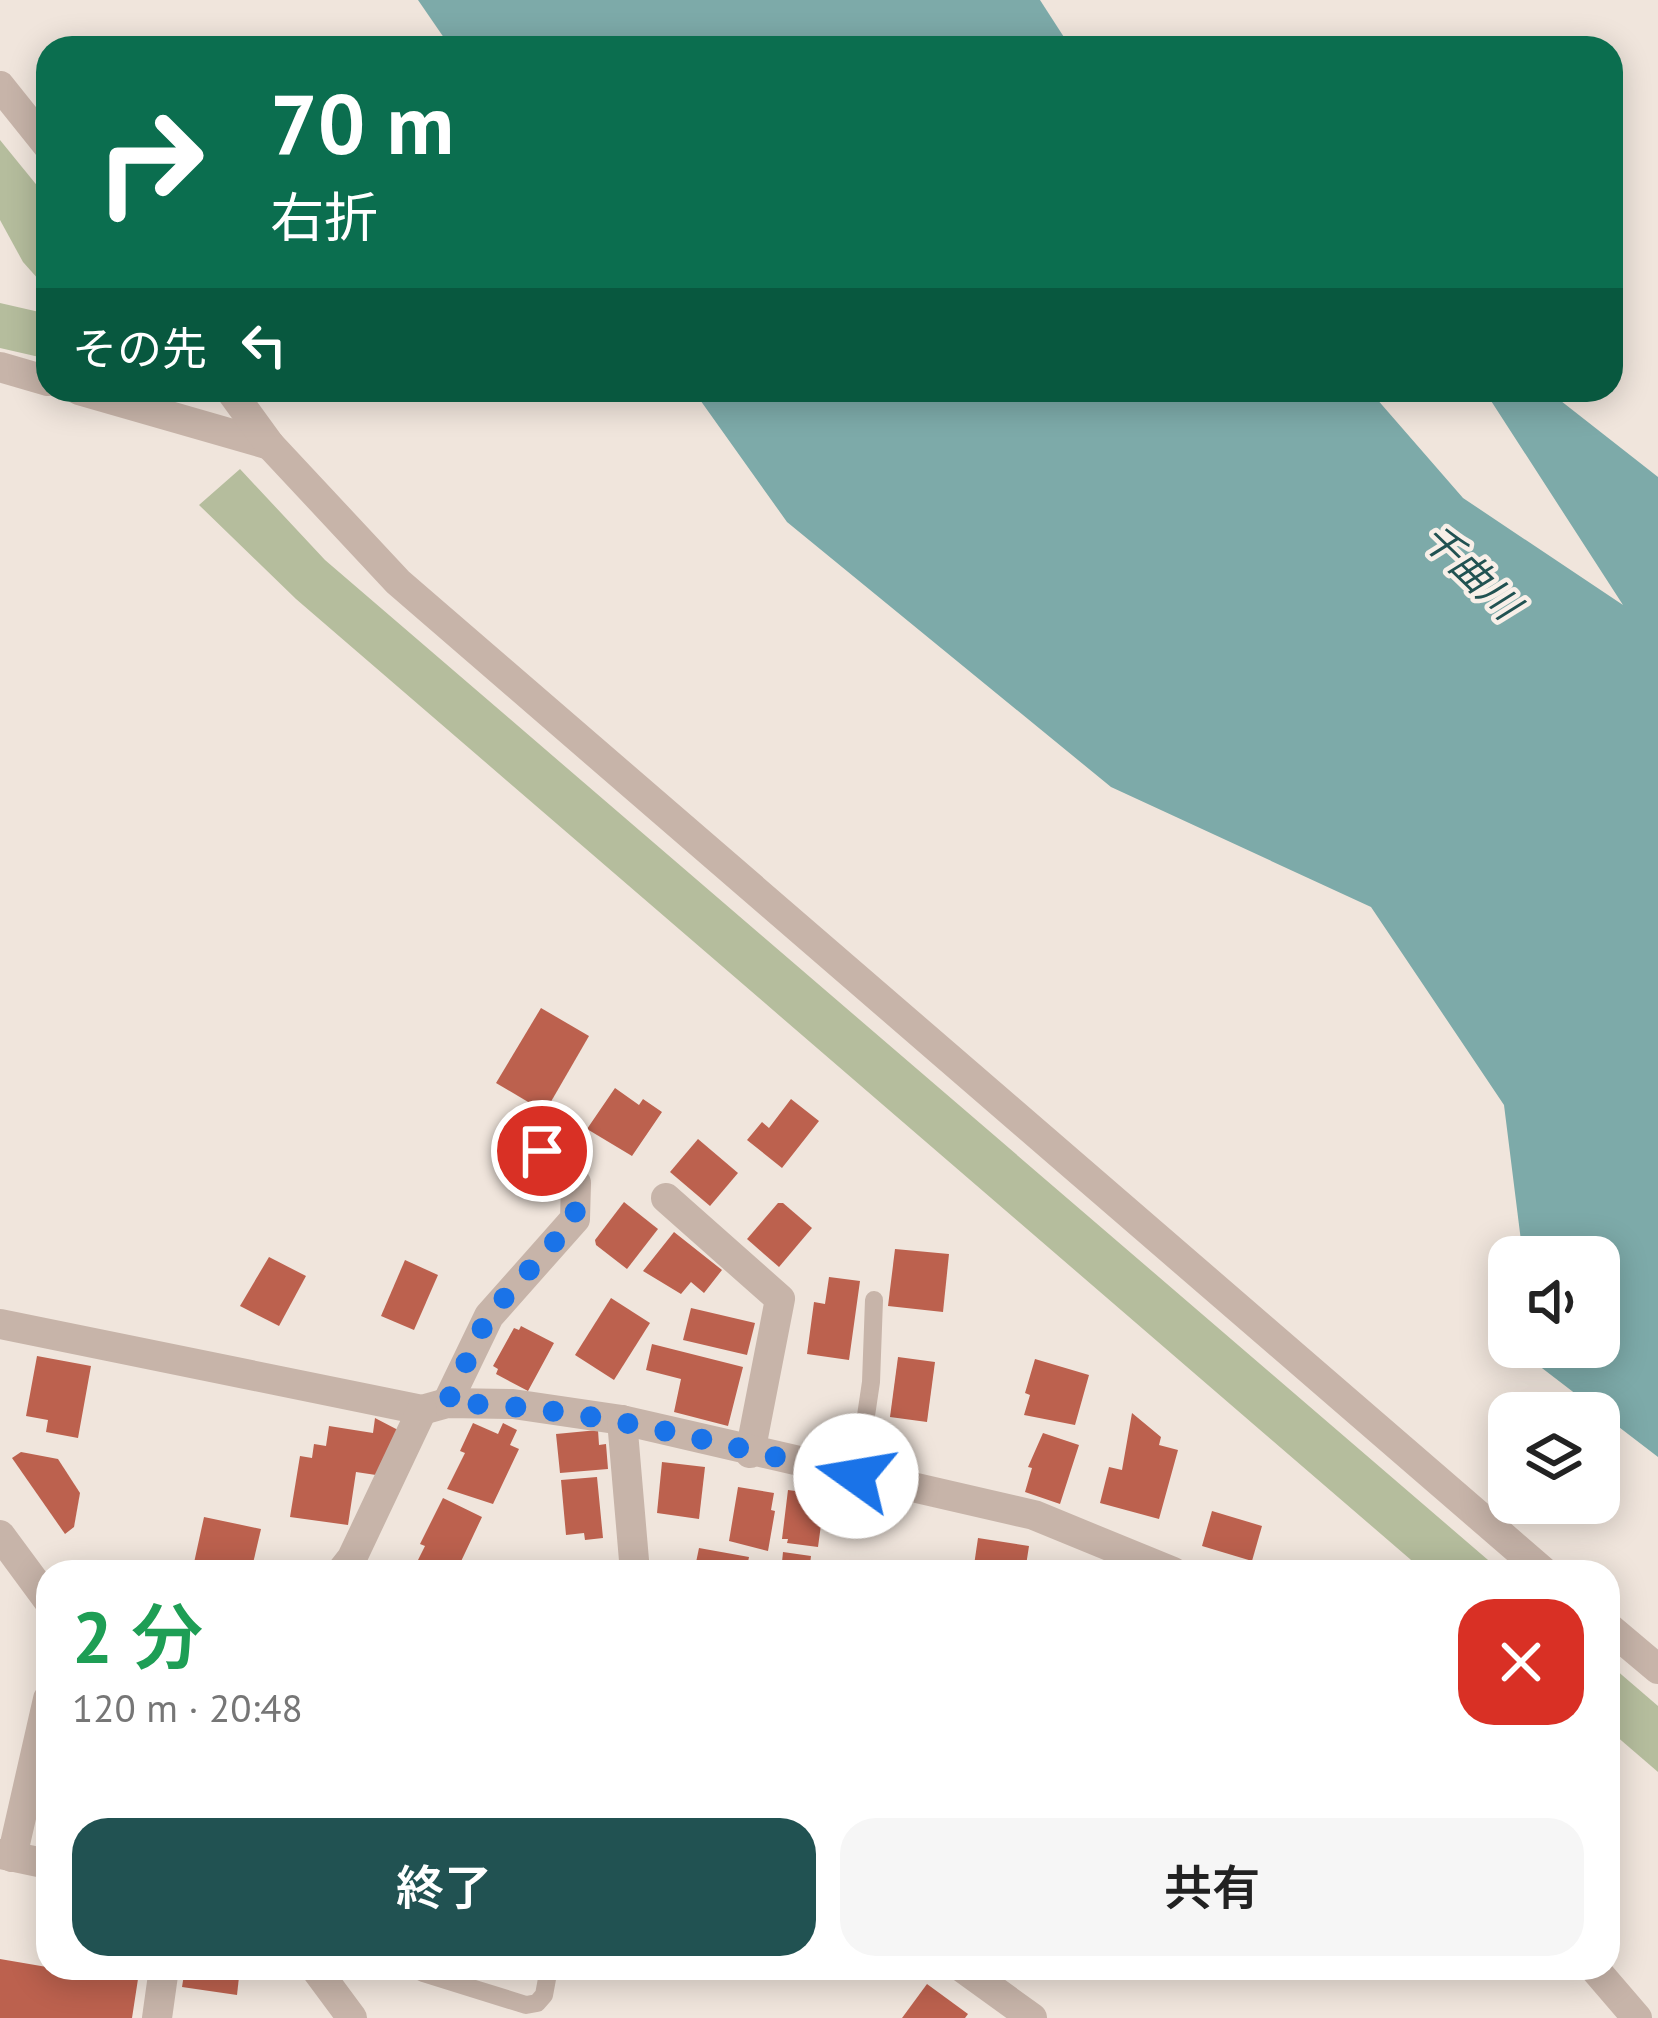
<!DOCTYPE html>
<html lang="ja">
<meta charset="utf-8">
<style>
body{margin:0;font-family:"PT Sans","Noto Sans JP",sans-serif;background:#f6f6f6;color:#222;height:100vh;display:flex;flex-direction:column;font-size:45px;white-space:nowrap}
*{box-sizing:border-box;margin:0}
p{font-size:39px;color:#767676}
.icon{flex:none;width:66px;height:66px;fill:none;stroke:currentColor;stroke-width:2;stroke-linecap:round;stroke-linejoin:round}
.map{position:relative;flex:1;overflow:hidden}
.side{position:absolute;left:36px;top:1560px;width:1584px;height:420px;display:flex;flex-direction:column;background:#fff;border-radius:36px;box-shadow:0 6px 30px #0003}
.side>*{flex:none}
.guide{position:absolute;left:36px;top:36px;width:1587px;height:366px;border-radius:36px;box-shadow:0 6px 30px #0003;background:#0b6e4f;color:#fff;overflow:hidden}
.buttons{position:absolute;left:1488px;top:1236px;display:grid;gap:24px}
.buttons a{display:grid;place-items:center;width:132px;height:132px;border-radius:24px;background:#fff;box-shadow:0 6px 30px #0003;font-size:60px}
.pin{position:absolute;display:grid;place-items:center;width:102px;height:102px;color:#fff;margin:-51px;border:6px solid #fff;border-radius:50%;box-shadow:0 3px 12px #0007}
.me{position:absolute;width:132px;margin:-66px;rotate:283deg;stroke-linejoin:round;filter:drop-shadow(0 0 9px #0008)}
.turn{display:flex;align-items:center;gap:42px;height:252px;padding:0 36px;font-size:54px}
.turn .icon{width:156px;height:156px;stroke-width:2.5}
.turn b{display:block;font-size:84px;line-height:102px}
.then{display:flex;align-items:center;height:114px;padding:0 36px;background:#0003;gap:24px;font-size:45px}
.round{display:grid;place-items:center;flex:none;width:126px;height:126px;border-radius:36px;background:#f6f6f6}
.overview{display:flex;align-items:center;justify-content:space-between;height:204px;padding:0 36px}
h1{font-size:72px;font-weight:600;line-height:90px;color:#1e9e55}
.button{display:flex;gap:24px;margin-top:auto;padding:24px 36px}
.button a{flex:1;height:138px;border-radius:36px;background:#215252;color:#fff;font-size:48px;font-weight:600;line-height:138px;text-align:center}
.button a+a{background:#f6f6f6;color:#222}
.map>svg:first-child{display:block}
</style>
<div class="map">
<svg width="1658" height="2018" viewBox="0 0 1658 2018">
<rect width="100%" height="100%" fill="#f0e5dc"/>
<g fill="#b5bd9d">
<path d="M0,140L48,199V290L23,262L0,220Z"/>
<path d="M0,303L48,314V359L0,348Z"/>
<path d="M240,469L325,560L1502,1572H1425L296,599L199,505Z"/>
<path d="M1608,1663L1658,1706V1772L1608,1729Z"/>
</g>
<g fill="#7daaa9">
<path d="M418,0H1040L1071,48H451Z"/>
<path d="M693,390H1369L1463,498L1623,605L1484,390H1547L1658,477V1457L1538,1365L1535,1347H1599V1257H1523L1504,1105L1371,907L1111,787L787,522Z"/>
</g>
<g fill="#bc614e">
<path d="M541,1008L589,1036L545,1112L496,1083Z"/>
<path d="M615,1088L639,1105L643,1099L662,1112L632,1156L587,1129Z"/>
<path d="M791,1099L819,1121L782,1168L747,1140L762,1122L769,1128Z"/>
<path d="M698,1139L738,1173L710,1206L670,1172Z"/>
<path d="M624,1202L658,1229L627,1269L596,1245L595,1240Z"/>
<path d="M778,1203H783L812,1228L779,1267L747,1239Z"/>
<path d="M674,1232L722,1270L704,1293L691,1282L681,1294L643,1271Z"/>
<path d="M895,1249L949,1254L943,1312L888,1306Z"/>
<path d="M269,1257L306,1276L279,1326L240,1306Z"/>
<path d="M405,1260L438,1275L414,1330L381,1316Z"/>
<path d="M829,1277L860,1281L849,1360L807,1354L814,1302L825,1304Z"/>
<path d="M611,1298L650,1323L614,1380L575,1355Z"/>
<path d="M691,1308L755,1323L747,1355L683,1340Z"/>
<path d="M521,1326L554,1343L528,1391L496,1374L498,1369L493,1366L514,1328L519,1330Z"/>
<path d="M652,1344L743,1367L728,1426L674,1412L681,1379L646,1370Z"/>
<path d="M37,1356L91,1366L78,1438L46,1432L48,1420L26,1416Z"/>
<path d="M898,1357L935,1362L927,1422L890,1417Z"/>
<path d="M1035,1359L1089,1375L1075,1425L1024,1415L1030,1395L1025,1393Z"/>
<path d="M1132,1413L1161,1437L1159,1445L1178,1450L1159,1519L1100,1503L1109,1467L1122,1470Z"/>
<path d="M375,1418L398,1430L376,1475L356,1472L348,1525L290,1517L300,1456L312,1458L314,1444L326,1446L329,1426L373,1433Z"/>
<path d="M473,1423L498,1434L503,1423L517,1430L510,1445L519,1449L493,1504L447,1489L465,1453L460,1451Z"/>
<path d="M598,1430L599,1445L606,1444L608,1469L560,1473L556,1434Z"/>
<path d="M1043,1433L1079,1445L1060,1504L1025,1492L1032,1468L1028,1467Z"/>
<path d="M21,1452L58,1459L80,1493L74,1527L65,1534L12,1458Z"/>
<path d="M662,1462L705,1467L699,1519L657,1513Z"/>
<path d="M597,1477L603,1538L585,1540L584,1533L566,1535L561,1480Z"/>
<path d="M738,1487L774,1493L771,1510L775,1511L768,1551L729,1541Z"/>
<path d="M788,1490L825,1495L818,1547L787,1543L788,1539H782Z"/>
<path d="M443,1498L482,1517L456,1572H418L413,1570L425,1546L420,1544Z"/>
<path d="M1212,1511L1262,1526L1252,1561L1202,1546Z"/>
<path d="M204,1517L261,1529L251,1572H192Z"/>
<path d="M978,1538L1029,1546L1025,1572H973Z"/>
<path d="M699,1548L749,1557L746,1572H694Z"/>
<path d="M783,1552L811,1556L809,1572H781Z"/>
<path d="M0,1959L76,1972L77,1968H121L120,1975L138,1979L132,2018H0Z"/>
<path d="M185,1968H240L237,1995L182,1987Z"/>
<path d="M927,1984L968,2014L965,2018H902Z"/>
</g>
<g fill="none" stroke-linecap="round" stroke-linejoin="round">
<g stroke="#c7b4a9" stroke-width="18">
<path d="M857,1476L871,1382L874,1300"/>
<path d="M423,1973L526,2005L537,2003L544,1995L549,1968"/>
</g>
<g stroke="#c7b4a9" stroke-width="30">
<path d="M0,86L48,146"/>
<path d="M0,367L48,381"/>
<path d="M79,390L270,445"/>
<path d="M230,390L270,445L398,582L1544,1572"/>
<path d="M666,1198L780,1299L750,1453"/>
<path d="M0,1324L422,1410L447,1403L513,1404L622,1420L1034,1515L1173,1572"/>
<path d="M447,1403L489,1316L575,1219L576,1183L542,1151"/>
<path d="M622,1420L635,1572"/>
<path d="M341,1572L352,1558L422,1410"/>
<path d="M1608,1627L1658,1669"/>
<path d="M0,1854L48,1864"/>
<path d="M12,1857L48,1699"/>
<path d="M963,1968L1032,2018"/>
<path d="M1594,1968L1637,2018"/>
<path d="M157,2018L164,1968"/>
</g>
<g stroke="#c7b4a9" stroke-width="30">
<path d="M0,1535L48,1600"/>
<path d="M315,1968L352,2018"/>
</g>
</g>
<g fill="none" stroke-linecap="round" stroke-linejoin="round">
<path stroke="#1a73e8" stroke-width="21" stroke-dasharray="0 37.8" d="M542,1151L576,1183L575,1219L488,1316L447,1403C592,1406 717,1444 856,1476"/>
</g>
<g text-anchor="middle" stroke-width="9" stroke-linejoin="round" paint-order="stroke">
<g font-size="39" font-style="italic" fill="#215252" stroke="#f8efe8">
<text transform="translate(1471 571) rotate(44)" y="14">千曲川</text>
</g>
</g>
</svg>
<div class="buttons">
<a><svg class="icon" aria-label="sound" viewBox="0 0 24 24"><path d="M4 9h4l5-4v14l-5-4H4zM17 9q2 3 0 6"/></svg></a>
<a><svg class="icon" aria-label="layers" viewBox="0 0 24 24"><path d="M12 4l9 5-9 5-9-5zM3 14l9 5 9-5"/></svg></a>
</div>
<div class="pin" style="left:542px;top:1151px;background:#d93025"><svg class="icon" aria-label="arrive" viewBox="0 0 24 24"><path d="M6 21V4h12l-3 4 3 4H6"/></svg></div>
<svg class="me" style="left:856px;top:1476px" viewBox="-20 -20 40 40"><circle r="19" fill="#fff"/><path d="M0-13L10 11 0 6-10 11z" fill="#1a73e8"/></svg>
<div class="guide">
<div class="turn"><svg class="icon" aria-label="right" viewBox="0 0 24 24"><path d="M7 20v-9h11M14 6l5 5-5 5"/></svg><div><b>70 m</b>右折</div></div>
<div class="then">その先<svg class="icon" aria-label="left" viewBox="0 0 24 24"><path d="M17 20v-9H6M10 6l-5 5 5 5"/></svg></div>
</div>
<section class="side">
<div class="overview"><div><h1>2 分</h1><p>120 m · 20:48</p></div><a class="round" style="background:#d93025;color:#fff"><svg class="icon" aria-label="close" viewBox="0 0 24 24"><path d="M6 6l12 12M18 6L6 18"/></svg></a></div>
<div class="button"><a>終了</a><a>共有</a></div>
</section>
</div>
